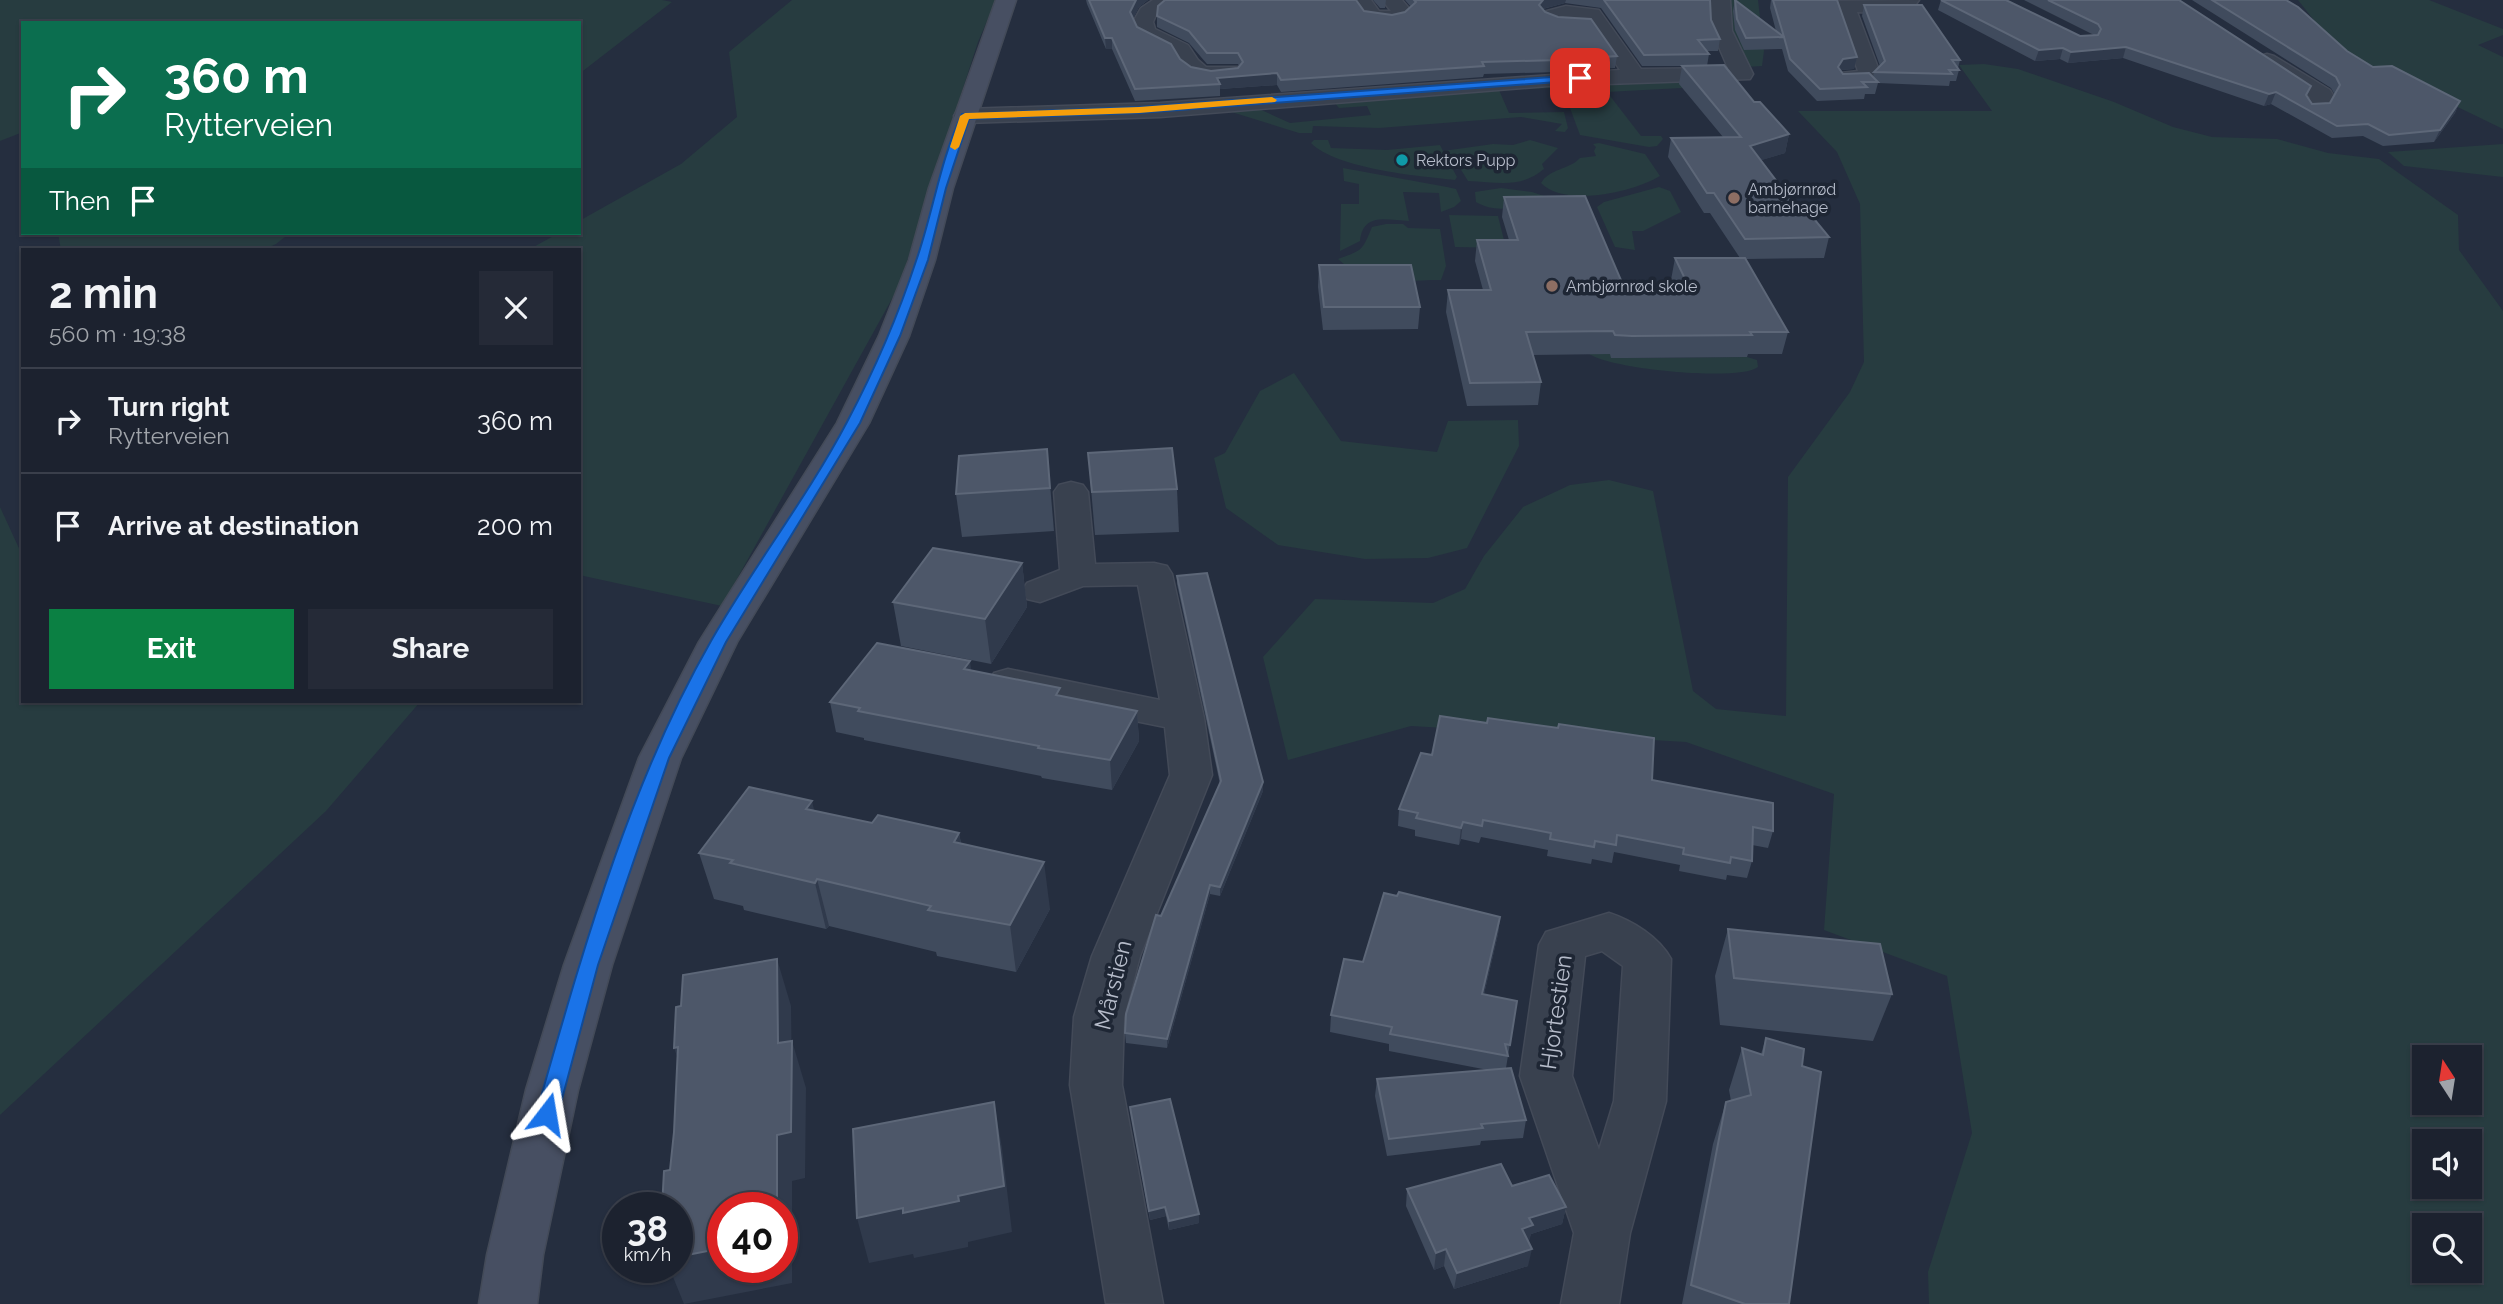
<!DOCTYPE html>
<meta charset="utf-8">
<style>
body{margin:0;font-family:Raleway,sans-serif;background:#252a37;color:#f1f3f6;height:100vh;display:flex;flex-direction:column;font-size:26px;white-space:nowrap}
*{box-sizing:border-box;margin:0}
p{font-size:23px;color:#a0a4aa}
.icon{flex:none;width:38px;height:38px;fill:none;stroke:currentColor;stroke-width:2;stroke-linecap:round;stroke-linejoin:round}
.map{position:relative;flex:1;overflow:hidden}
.sheet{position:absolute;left:21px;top:248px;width:560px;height:455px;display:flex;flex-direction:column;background:#1c222f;border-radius:0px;box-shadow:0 2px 5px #0004,0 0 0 2px #3a3f4b}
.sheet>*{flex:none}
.banner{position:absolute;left:21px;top:21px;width:560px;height:214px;border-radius:0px;box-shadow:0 2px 5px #0004,0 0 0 2px #3a3f4b;background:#0b6e4f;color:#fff;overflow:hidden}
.needle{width:46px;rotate:348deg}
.buttons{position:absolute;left:2412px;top:1045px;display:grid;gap:14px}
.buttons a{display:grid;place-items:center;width:70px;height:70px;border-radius:0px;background:#1c222f;box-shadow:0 2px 5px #0004,0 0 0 2px #3a3f4b;font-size:35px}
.speed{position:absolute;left:602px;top:1192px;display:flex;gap:14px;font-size:35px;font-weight:700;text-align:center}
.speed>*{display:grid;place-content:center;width:91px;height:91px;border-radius:50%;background:#1c222f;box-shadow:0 2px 5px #0004,0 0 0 2px #3a3f4b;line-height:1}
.speed small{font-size:18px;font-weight:400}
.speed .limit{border:10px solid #d22;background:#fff;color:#111}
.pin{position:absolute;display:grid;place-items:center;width:60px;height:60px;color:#fff;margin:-30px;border-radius:14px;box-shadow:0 4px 10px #0006}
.me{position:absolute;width:77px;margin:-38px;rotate:14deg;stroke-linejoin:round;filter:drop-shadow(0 0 5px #0008)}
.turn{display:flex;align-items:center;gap:24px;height:147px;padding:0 28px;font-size:32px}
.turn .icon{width:91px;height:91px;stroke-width:2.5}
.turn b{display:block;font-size:49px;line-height:60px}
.then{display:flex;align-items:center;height:66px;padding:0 28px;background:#0003;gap:14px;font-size:26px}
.round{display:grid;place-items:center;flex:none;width:74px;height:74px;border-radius:0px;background:#252a37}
.overview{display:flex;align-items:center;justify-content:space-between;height:119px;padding:0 28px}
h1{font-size:42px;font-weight:700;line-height:52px}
.cta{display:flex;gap:14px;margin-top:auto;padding:14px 28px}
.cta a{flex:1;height:80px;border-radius:0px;background:#0b8043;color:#fff;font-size:28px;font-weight:700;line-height:80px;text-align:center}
.cta a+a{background:#252a37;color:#f1f3f6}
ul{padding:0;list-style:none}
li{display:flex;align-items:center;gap:21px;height:105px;padding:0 28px;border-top:2px solid #3a3f4b}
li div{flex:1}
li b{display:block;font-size:26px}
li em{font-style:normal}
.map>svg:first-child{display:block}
</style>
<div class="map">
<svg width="2503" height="1304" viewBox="0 0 2503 1304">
<rect width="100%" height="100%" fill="#252e3f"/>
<g fill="#273c40" fill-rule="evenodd">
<path d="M0,0H662L672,2L579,74V23H23V132L0,141Z"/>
<path d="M792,0H996L978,42L899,286L722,606L579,575V250H528L559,233H579V221L681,164L737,117L729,52Z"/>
<path d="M1730,0H1758L1764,51L1762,66L1746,67L1728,32Z"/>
<path d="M2298,0H2429L2503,29V35L2478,45L2503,57V129L2336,48Z"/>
<path d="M1984,64L2018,69L2114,102L2173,127L2212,137L2277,139L2328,153L2379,159L2458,215L2459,250L2503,311V1304H1929L1928,1272L1972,1133L1947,976L1824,930L1834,794L1686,742L1411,726L1288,760L1263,657L1315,599L1433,603L1465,589L1484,556L1523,507L1570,485L1609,480L1653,491L1693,691L1716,709L1786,716L1788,477L1850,392L1864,362L1860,204L1837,152L1798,111H1992L1959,65ZM2424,1057H2469V1102H2424ZM2424,1141H2469V1186H2424ZM2424,1225H2469V1270H2424Z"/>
<path d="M1698,76L1700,87L1607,92L1641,136H1661L1663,139L1657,146L1649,147L1580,135L1561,84Z"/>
<path d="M1550,84L1554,88L1499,90L1509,113L1564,112L1568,128L1565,132L1555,131L1562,124L1521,117L1379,128L1313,126L1312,133H1299L1225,110L1257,108L1290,123L1371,115L1367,106L1339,108L1334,102Z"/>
<path d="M1314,140H1328L1331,148L1387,150L1440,145L1443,151L1493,144L1513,145L1530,140L1558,148L1542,164L1544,169C1520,189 1498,182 1468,181L1455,160L1449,162L1457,177L1455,180C1418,176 1337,169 1311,143Z"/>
<path d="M1599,143L1645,154L1660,176C1634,192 1565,208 1541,183C1550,168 1569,170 1580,158L1596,156L1594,151L1596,147L1593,144Z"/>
<path d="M2503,144V177L2404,166L2388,152Z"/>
<path d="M1343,168L1447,187L1456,189L1461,201L1454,207L1441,212L1439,193L1403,192L1409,221C1387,220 1363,212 1360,241L1340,251L1341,204H1359V184L1344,181Z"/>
<path d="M1659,187L1670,191L1681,212L1643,231H1632L1635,250L1615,247L1597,207L1604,202Z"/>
<path d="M1501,188L1532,192L1547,197C1523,205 1500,216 1476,202L1475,192Z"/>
<path d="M1449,215L1498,216L1506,248L1455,247Z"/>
<path d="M1386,224H1403L1408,228L1440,229L1446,266L1441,280C1402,280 1368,287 1338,259C1363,250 1362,251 1372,227Z"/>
<path d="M58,233H290L276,244L263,250H61Z"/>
<path d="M1591,335L1628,358L1747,357L1757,360L1758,367C1740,382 1606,369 1588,353Z"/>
<path d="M1294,373L1341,441L1437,452L1448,421L1518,420L1519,446L1467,548L1428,558L1365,559L1278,545L1226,508L1214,458L1225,453L1260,391Z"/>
<path d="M0,507L23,557V702H420L326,811L0,1115Z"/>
</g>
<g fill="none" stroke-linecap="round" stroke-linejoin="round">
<g stroke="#434a58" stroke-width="3">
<g id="street">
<path d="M1153,0H1176L1156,15L1153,22L1155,29L1188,45L1198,60L1206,67H1238L1241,72L1238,77L1212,80L1192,76L1183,69L1173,53L1139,36L1133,22L1141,8Z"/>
<path d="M1351,0H1371L1379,11H1391L1382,0H1402L1413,13C1401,26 1382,24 1366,20Z"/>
<path d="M1710,0H1730L1732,31L1753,74L1750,79L1548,86L1160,117L965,123L957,121L954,116L957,111L965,109L1160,103L1620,70L1591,27C1575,26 1552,30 1540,16L1543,12L1566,6L1599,10L1641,69L1728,68L1712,31Z"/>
<path d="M1919,0L1916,4L1879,13L1857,12L1880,73C1871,85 1855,86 1841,83L1838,78L1841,73L1858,71L1837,10L1832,5L1835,1Z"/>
<path d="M2267,54L2274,56L2330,90L2333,95L2323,113H2307L2304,108L2310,97L2260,64L2257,60L2260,56Z"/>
<path d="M1071,482L1083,485L1088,492L1095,564L1154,563L1167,566L1172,574L1204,718L1212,775L1140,956L1124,1017L1122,1085L1163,1304L1106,1303L1070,1085L1074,1017L1092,956L1170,775L1165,727L1008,695L994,691L988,682L994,673L1008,669L1160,700L1138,585L1083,586L1040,602L1027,599L1022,591L1027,583L1060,570L1054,492L1059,485Z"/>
<path d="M1609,913C1633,921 1659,937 1671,959L1666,1101L1630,1233L1619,1304H1561L1574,1233L1520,1076L1539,945L1546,932ZM1602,951L1623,966L1614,1101L1599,1150L1572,1076L1585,956Z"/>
</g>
</g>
<g stroke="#434a58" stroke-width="3">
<path id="secondary" d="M996,0H1016L953,188L935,260L909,336L869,423L737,642L681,758L612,965L578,1090L543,1255L537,1304H479L487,1255L526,1090L564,965L639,758L699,642L837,423L879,336L909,260L929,188Z"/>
</g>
<use href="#street" fill="#39414f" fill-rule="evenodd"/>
<use href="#secondary" fill="#474f62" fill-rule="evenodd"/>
</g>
<g fill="#404b5d">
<path d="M1086,0H1148L1139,7L1133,18L1137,27L1191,67L1211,71L1238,68L1239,67L1238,64H1207L1189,43L1157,27V16L1364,11L1392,15L1405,12L1411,7L1405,0H1710L1711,20L1720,39L1718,51H1707L1709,54L1707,66L1754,102L1789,134L1785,153L1761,160L1793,203L1829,237L1824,258L1746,259L1788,332L1782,354H1748L1747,357L1628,358H1611L1610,354L1533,355L1541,382L1538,405L1467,406L1446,312L1448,290H1483L1475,261L1477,240H1509L1502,217L1504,197L1623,285H1673L1671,280L1675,258H1740L1710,213H1704L1668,157L1671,138L1723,137L1679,84L1682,66H1706H1642L1601,8L1565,3L1543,9L1617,56L1615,68L1571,71L1569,67L1558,72L1484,74L1483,77L1281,92L1277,85L1220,89V96L1135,101L1112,49H1106L1087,4Z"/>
<path d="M1373,0H1386L1385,8H1380Z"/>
<path d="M1735,0L1776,31L1770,8L1771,0H1834L1857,57L1854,69L1841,70L1843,74L1873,77L1874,72L1880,66L1862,16L1864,5L1960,60L1958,68L1959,70L1956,81H1950L1949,86L1878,83L1875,94H1865L1864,99L1817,101L1788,71L1782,49L1744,50L1735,30L1733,11Z"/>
<path d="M1941,0H2006L2080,36L2094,35L2024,0H2179L2311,86L2307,96L2312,104L2330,103L2335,95L2331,88L2192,0H2286L2347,51L2373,67L2460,101L2455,113L2434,142L2383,146L2363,136L2332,138L2271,104L2264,106L2123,58L2068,63L2060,59L2035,61L1938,10Z"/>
<path d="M1319,265L1420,307L1418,329L1323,330L1318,287Z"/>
<path d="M1047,449L1054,531L962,537L956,494Z"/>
<path d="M1088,453L1177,489L1179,532L1095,535Z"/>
<path d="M1022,563L1027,607L991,664L901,646L893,602Z"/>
<path d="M1177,576L1263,791L1220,896L1210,894L1167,1048L1126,1043L1125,1033L1161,916L1220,784L1177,584Z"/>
<path d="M971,671L1060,696L1137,711L1139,741L1112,790L1042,778L1041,776L864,740V738L836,732L830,702Z"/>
<path d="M1487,723L1652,780L1773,831L1768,848L1752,845V861L1747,878L1727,875L1726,880L1679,871L1680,865L1614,852L1612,863L1592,859L1591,864L1547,856L1548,850L1481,837L1479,843L1461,839L1459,845L1415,836V830L1398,826L1399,809L1432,755Z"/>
<path d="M814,811L872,823L959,833L961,843L1050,909L1016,972L937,956L936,952L829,926L826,929L744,910L743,906L714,899L699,853Z"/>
<path d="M1500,917L1498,934L1484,994L1517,1001L1506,1068L1526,1120L1523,1138L1481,1141L1480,1145L1387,1156L1375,1096L1377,1079L1488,1070L1389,1051V1044L1330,1032L1331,1015L1363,962Z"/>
<path d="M1728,929L1892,994L1873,1041L1720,1025L1715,976Z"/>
<path d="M1766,1038L1802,1066L1789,1304H1682L1713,1144L1726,1102L1731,1101L1729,1090L1742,1048L1761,1054Z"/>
<path d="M1130,1107L1199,1214V1223L1169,1230L1166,1216L1150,1220L1131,1116Z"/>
<path d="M1512,1186L1566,1207L1562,1224L1531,1234L1528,1242V1266L1454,1289L1444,1266L1434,1270L1406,1206L1407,1189Z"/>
</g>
<g fill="#303a4c">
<path d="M1136,0H1148L1139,7L1131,23L1130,12Z"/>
<path d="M1543,0H1566L1565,3L1542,9L1539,5Z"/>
<path d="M1105,38H1112V49H1106Z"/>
<path d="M2126,47L2123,58L2068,63L2071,52Z"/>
<path d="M2063,48L2060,59L2035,61L2039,50Z"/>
<path d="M1570,55L1569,67L1558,72L1559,60Z"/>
<path d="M1857,57L1854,69L1841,70L1838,67L1843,59Z"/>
<path d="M1277,73V85L1220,89V84L1217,78Z"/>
<path d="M2276,92L2271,104L2264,106L2269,94Z"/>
<path d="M2460,101L2455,113L2434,142L2440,130Z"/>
<path d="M1789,134L1785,153L1746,165L1750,146Z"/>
<path d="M1022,563L1027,607L991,664L985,619Z"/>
<path d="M970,661L974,691L964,669Z"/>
<path d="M1137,711L1139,741L1112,790L1110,760Z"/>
<path d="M1263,782V791L1220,896V887Z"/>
<path d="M812,801L823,848L806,809Z"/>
<path d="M1463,822L1461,839L1459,845L1461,828Z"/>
<path d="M959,833L967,880L954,842Z"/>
<path d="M1044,862L1050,909L1016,972L1010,925Z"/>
<path d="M817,879L829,926L826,929L815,883Z"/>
<path d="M1210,885V894L1167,1048V1039Z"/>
<path d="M1500,917L1498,934L1480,1011L1482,994Z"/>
<path d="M777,959L791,1006L792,1084V1041L806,1088L805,1178L792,1181V1283L684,1304L669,1267H677V1241L723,1248V1267H782V1208H777Z"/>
<path d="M678,1047L691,1094L674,1048Z"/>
<path d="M994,1102L1002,1148L1012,1232L968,1242V1247L914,1258L913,1254L869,1263L857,1218L958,1196Z"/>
<path d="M1165,1207L1166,1216L1150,1220L1149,1211Z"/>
<path d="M1566,1207L1562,1224L1531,1234L1529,1242L1518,1246L1522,1229L1529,1218Z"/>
<path d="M1199,1214V1223L1169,1230V1221Z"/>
<path d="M1446,1249L1444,1266L1434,1270L1436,1253Z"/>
<path d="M1532,1249L1528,1266L1454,1289L1457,1273Z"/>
</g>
<g fill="#4d5769" stroke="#5d6778" stroke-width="2">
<path d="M1089,0H1136L1130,12L1137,27L1171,44L1180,59L1191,67L1211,71L1238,68L1243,62L1238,53H1207L1189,31L1157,16L1158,6L1165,0H1356L1364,11L1392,15L1405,12L1416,2L1414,0H1543L1539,5L1545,12L1558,17L1591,19L1617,56L1572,59L1570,55L1559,60L1482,62L1484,66L1281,80L1277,73L1217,78L1220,84L1135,89L1112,38H1105Z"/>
<path d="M1604,0H1710L1711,20L1720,39L1698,40L1709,54L1644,55Z"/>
<path d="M1735,0L1784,37L1773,0H1837L1857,57L1843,59L1838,67L1843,74L1869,73L1878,82H1862L1867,87L1820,89L1790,59L1784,37L1746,38L1737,19Z"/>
<path d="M1941,0H2006L2080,36L2098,35L2101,29L2098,24L2048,0H2179L2311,86L2306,95L2312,104L2330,103L2340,85L2336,77L2212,0H2286L2298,7L2347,51L2373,67L2392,66L2460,101L2440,130L2389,135L2368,124L2337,126L2276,92L2269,94L2126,47L2071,52L2063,48L2039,50Z"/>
<path d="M1864,5H1922L1960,60H1952L1959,70H1949L1952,74L1874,72L1885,61Z"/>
<path d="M1724,65L1754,102H1760L1789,134L1750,146L1793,203H1801L1829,237L1745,239L1714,193H1707L1671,138L1741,137L1682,66Z"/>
<path d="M1585,196L1623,285H1688L1675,258H1745L1788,332H1750L1752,335L1632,336L1615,335L1613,331L1526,332L1541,382L1470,383L1448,290H1491L1477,240H1518L1504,197Z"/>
<path d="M1319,265H1411L1420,307H1324Z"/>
<path d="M1172,448L1177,489L1092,492L1088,453Z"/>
<path d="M1047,449L1050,488L956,494L959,456Z"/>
<path d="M933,548L1022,563L985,619L893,602Z"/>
<path d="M1207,573L1263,782L1220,887L1210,885L1167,1039L1125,1033L1126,1014L1156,915L1161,916L1221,781L1177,576Z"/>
<path d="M877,643L970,661L964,669L1060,688L1056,695L1137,711L1110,760L1038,748L1039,746L858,711L860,708L830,702Z"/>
<path d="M1440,716L1487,723L1488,718L1558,728L1559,724L1654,738L1652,780L1773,803V831L1753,827L1752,861L1731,857L1730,863L1683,854L1684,848L1617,835L1616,845L1595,841L1594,847L1550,839L1551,833L1483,820L1482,826L1463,822L1461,828L1416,818L1418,813L1399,809L1421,753L1432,755Z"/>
<path d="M749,787L812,801L806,809L872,823L878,815L959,833L954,842L1044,862L1010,925L928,910L931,906L817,879L815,883L730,863L733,860L699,853Z"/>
<path d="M1399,892L1500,917L1482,994L1517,1001L1510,1045L1505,1044L1508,1056L1390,1034L1392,1027L1331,1015L1344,959L1363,962L1384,893L1397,896Z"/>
<path d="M1728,929L1880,944L1892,994L1734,978Z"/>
<path d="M777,959L778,1043L792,1041L791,1132L777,1135V1208H723V1248L677,1257V1208H662L664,1171L670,1170L674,1132L678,1047L674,1048L676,1007L681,1006L683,975Z"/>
<path d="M1766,1038L1804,1049L1802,1066L1821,1072L1789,1304H1745L1691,1285L1726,1102L1751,1095L1742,1048L1763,1055Z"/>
<path d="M1511,1068L1526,1120L1481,1124L1483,1128L1389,1139L1377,1079Z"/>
<path d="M1170,1099L1199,1214L1169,1221L1165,1207L1149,1211L1130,1107Z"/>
<path d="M994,1102L1004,1186L958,1196L959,1201L903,1213V1208L857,1218L853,1129Z"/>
<path d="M1501,1164L1512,1186L1549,1175L1566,1207L1529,1218L1533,1225L1522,1229L1532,1249L1457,1273L1446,1249L1436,1253L1407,1189Z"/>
</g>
<path fill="#1a73e8" stroke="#114b97" stroke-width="2" d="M1580,75L1583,76V80L1139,113L969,119L946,188L928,260L900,336L860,423L726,642L669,758L598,965L558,1114L555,1120L547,1123L539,1120L536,1114C582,954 628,786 711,641C753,567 807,498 847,422C874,371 898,316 916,261C933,213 940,160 962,114L1139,107Z"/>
<path fill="#f59e0b" d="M1272,97L1277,100L1275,102L1139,113L969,119L959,147L955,150L950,147L960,116L965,113L1139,107Z"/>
<circle fill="#0f9aa8" stroke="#1e2634" stroke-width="2.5" cx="1402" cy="160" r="7"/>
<g fill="#8d6e63" stroke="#1e2634" stroke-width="2.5">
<circle cx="1734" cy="198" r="7"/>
<circle cx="1552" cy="286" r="7"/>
</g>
<g text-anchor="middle" stroke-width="7" stroke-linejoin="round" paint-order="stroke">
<g font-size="16" fill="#b6bcca" stroke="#1e2634" text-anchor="start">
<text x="1416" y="166">Rektors Pupp</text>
<text x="1748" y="195">Ambjørnrød<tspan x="1748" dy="18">barnehage</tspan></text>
<text x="1566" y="292">Ambjørnrød skole</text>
</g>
<g font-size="23" fill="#b6bcca" stroke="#1e2634">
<text transform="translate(1113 985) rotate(-76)" y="8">Mårstien</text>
<text transform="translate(1556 1012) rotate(-82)" y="8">Hjortestien</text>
</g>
</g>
</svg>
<div class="buttons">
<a><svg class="needle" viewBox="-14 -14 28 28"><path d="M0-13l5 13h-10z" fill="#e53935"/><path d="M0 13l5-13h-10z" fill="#a0a4aa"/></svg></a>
<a><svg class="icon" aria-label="sound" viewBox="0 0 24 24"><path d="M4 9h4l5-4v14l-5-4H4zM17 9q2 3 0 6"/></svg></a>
<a><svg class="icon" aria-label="search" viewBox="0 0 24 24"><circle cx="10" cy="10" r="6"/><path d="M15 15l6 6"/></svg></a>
</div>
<div class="speed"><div>38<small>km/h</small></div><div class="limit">40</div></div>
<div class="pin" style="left:1580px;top:78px;background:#d93025"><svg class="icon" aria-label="arrive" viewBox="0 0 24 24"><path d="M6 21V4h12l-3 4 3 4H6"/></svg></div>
<svg class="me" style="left:547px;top:1114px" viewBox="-20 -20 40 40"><path d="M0-17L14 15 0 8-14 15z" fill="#1a73e8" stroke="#fff" stroke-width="4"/></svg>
<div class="banner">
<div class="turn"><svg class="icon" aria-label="right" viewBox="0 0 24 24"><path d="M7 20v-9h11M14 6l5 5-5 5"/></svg><div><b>360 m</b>Rytterveien</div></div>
<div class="then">Then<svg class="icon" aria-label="arrive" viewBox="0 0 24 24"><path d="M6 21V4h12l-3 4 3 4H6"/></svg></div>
</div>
<section class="sheet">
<div class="overview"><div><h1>2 min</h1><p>560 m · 19:38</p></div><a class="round"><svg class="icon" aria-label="close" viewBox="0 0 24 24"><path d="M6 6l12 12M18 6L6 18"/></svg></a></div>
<ul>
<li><svg class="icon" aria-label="right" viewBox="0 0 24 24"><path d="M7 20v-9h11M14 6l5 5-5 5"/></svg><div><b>Turn right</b><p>Rytterveien</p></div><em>360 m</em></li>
<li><svg class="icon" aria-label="arrive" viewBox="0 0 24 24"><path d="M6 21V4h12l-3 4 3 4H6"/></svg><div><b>Arrive at destination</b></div><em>200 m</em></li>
</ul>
<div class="cta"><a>Exit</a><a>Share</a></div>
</section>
</div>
